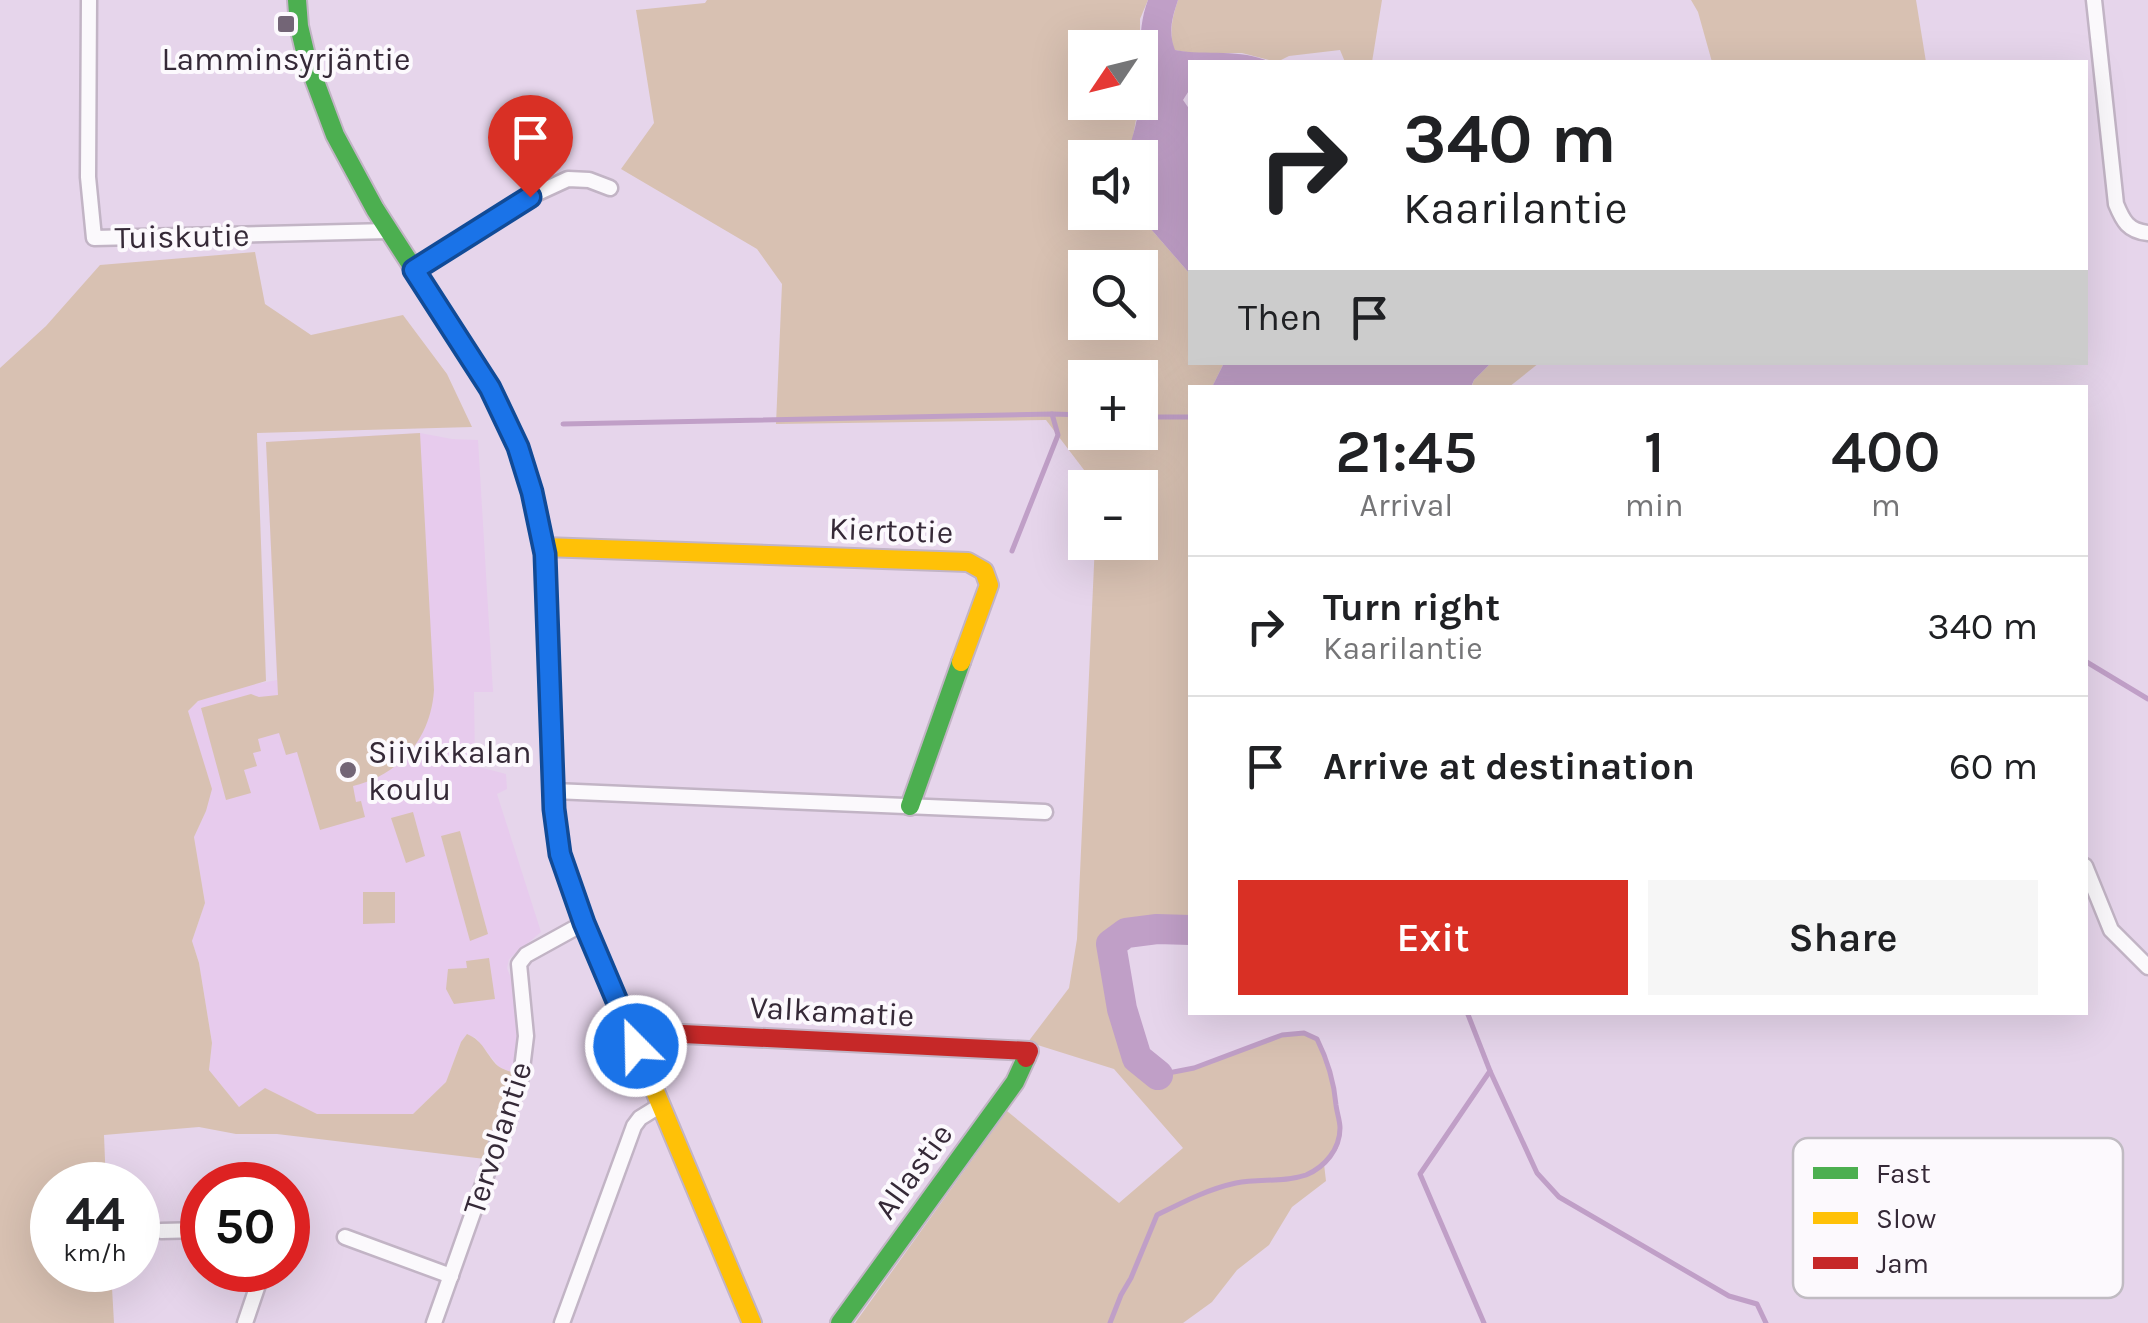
<!DOCTYPE html>
<meta charset="utf-8">
<style>
body{margin:0;font-family:Karla,sans-serif;background:#f6f6f6;color:#202124;height:100vh;display:flex;flex-direction:column;font-size:38px;white-space:nowrap}
*{box-sizing:border-box;margin:0}
p{font-size:32px;color:#757577}
.icon{flex:none;width:55px;height:55px;fill:none;stroke:currentColor;stroke-width:2;stroke-linecap:round;stroke-linejoin:round}
.map{position:relative;flex:1;overflow:hidden}
.panel{position:absolute;left:1188px;top:385px;width:900px;height:630px;display:flex;flex-direction:column;background:#fff;border-radius:0px;box-shadow:0 10px 40px #0002}
.panel>*{flex:none}
.banner{position:absolute;left:1188px;top:60px;width:900px;height:305px;border-radius:0px;box-shadow:0 10px 40px #0002;background:#fff;color:#202124;overflow:hidden}
.needle{width:65px;rotate:235deg}
.buttons{position:absolute;left:1068px;top:30px;display:grid;gap:20px}
.buttons a{display:grid;place-items:center;width:90px;height:90px;border-radius:0px;background:#fff;box-shadow:0 10px 40px #0002;font-size:50px}
.speed{position:absolute;left:30px;top:1162px;display:flex;gap:20px;font-size:50px;font-weight:700;text-align:center}
.speed>*{display:grid;place-content:center;width:130px;height:130px;border-radius:50%;background:#fff;box-shadow:0 10px 40px #0002;line-height:1}
.speed small{font-size:25px;font-weight:400}
.speed .limit{border:15px solid #d22;background:#fff;color:#111}
.pin{position:absolute;display:grid;place-items:center;width:85px;height:85px;color:#fff;margin:-102px -42px;border-radius:50% 50% 50% 0;rotate:-45deg;box-shadow:0 0 10px #0007}
.pin .icon{rotate:45deg}
.me{position:absolute;width:110px;margin:-55px;rotate:337deg;stroke-linejoin:round;filter:drop-shadow(0 0 8px #0008)}
.turn{display:flex;align-items:center;gap:35px;height:210px;padding:0 50px;font-size:45px}
.turn .icon{width:130px;height:130px;stroke-width:2.5}
.turn b{display:block;font-size:70px;line-height:85px}
.then{display:flex;align-items:center;height:95px;padding:0 50px;background:#0003;gap:20px;font-size:38px}
.eta{display:flex;justify-content:space-evenly;align-items:center;height:170px;text-align:center}
.eta b{font-size:60px;font-weight:600;line-height:70px}
.cta{display:flex;gap:20px;margin-top:auto;padding:20px 50px}
.cta a{flex:1;height:115px;border-radius:0px;background:#d93025;color:#fff;font-size:40px;font-weight:600;line-height:115px;text-align:center}
.cta a+a{background:#f6f6f6;color:#202124}
ul{padding:0;list-style:none}
li{display:flex;align-items:center;gap:30px;height:140px;padding:0 50px;border-top:2px solid #e0e0e0}
li div{flex:1}
li b{display:block;font-size:38px}
li em{font-style:normal}
.map>svg:first-child{display:block}
</style>
<div class="map">
<svg width="2148" height="1323" viewBox="0 0 2148 1323">
<rect width="100%" height="100%" fill="#e6d5eb"/>
<path fill="#e7cbed" d="M420,433L452,439L478,440L493,692H474L475,766L506,774L507,789L497,794L541,932L509,959L507,968L517,994L519,1025L514,1073L499,1067L475,1037L461,1042L446,1082L413,1114H316L265,1089L239,1107L209,1070L212,1043L199,963L192,941L205,903L194,837L206,811L188,711L198,701L250,685L277,680L266,442Z"/>
<g fill="#d8c1b2" fill-rule="evenodd">
<path d="M707,0H1148L1140,19V97V48H1085V102L1139,103L1132,142L1126,157L1085,158V212L1137,213L1190,274V362L1224,363L1212,387L1190,388V930L1157,929L1126,933L1111,944C1114,969 1125,1042 1139,1060C1144,1065 1152,1070 1157,1075L1194,1068L1282,1035L1304,1033L1317,1039L1327,1059L1335,1087L1340,1127L1338,1148L1324,1164L1326,1181L1292,1207L1269,1245L1237,1270L1212,1302L1183,1323H855L1007,1111L1119,1203L1183,1148L1114,1069L1028,1042L1069,988L1077,939L1095,543L1140,542V488L1097,487L1046,420L776,424L782,284L757,249L621,169L654,123L636,10L705,3ZM1085,268H1140V322H1085ZM1085,378H1140V432H1085Z"/>
<path d="M1178,0H1382L1372,62H1345L1340,50L1289,56L1277,62L1242,53H1192L1174,50C1169,32 1172,18 1178,0Z"/>
<path d="M1691,0H1916L1926,62H1712L1698,12Z"/>
<path d="M255,252L265,304L311,335L403,315L447,374L472,427L257,433L266,681L198,701L188,711L212,789L206,811L194,837L205,903L192,941L199,963L212,1043L209,1070L239,1107L265,1088L317,1114H413L446,1082L461,1042L467,1034C484,1041 486,1055 498,1066C500,1068 511,1072 514,1073L485,1159L277,1134H236L199,1127L104,1135L106,1185H52V1270H111L114,1323H0V368L46,326L100,265Z"/>
<path d="M1491,363H1539L1509,387L1471,388L1474,380Z"/>
<path d="M420,433L434,690C431,739 399,775 353,786L356,802L361,801L365,817L320,830L297,752L286,755L279,733L258,739L261,751L253,753L257,766L244,770L251,793L226,800L201,708L251,694L259,697L278,695L266,442Z"/>
<path d="M413,812L425,856L406,863L391,818Z"/>
<path d="M460,831L488,934L470,941L441,836Z"/>
<path d="M363,892H395V923L363,924Z"/>
<path d="M489,958L495,999L454,1004L446,989L448,969L467,968L466,961Z"/>
</g>
<g fill="#c09fc7">
<path d="M1148,0H1178C1172,18 1168,32 1175,50C1207,56 1240,48 1270,62H1190V89L1183,100L1190,110V274L1137,213L1140,212V158L1126,157C1133,138 1139,115 1140,96C1142,63 1136,31 1148,0Z"/>
<path d="M1224,363V362L1491,363L1474,380L1471,387H1212Z"/>
</g>
<g fill="none" stroke-linecap="round" stroke-linejoin="round">
<g stroke="#c09fc7" stroke-width="5">
<path d="M1140,417H1190"/>
<path d="M563,424L1052,414L1085,415"/>
<path d="M1012,551L1058,435L1052,414"/>
<path d="M2085,661L2148,699"/>
<path d="M1467,1012L1490,1071L1537,1173L1559,1197L1729,1296L1757,1304L1766,1323"/>
<path d="M1110,1323L1121,1295L1131,1278L1157,1215C1183,1202 1208,1189 1236,1183C1259,1178 1283,1183 1306,1175C1325,1167 1340,1149 1340,1128C1340,1121 1337,1113 1336,1105C1334,1081 1328,1061 1317,1039L1304,1033L1282,1035L1194,1068L1158,1075"/>
<path d="M1484,1323L1420,1174L1490,1071"/>
</g>
<path stroke="#c09fc7" stroke-width="30" d="M1158,1075L1137,1058L1122,1009L1111,944L1126,933L1157,929L1190,930"/>
<g stroke="#c2b4c5" stroke-width="19">
<g id="street">
<path d="M89,0L88,177L94,238L389,231"/>
<path d="M2094,0L2116,204C2123,221 2128,231 2148,233"/>
<path d="M414,270L529,197L568,179L589,180L610,188"/>
<path d="M554,791L1045,812"/>
<path d="M2085,866L2111,930L2148,967"/>
<path d="M288,1219L291,1216"/>
<path d="M161,1231L202,1230"/>
<path d="M345,1237L451,1276"/>
<path d="M245,1323L263,1270"/>
<path d="M434,1323L521,1077L526,1036L519,964L526,955L584,923"/>
<path d="M562,1323L634,1126L640,1118L661,1105"/>
</g>
</g>
<g stroke="#c2b4c5" stroke-width="22">
<g id="fast">
<path d="M297,0L299,26L307,60L335,135L375,209L490,387L509,426L525,467L537,510L545,553L554,809L560,854L584,923L603,967"/>
<path d="M910,806L961,662"/>
<path d="M840,1323L1015,1082L1026,1058"/>
</g>
</g>
<g stroke="#c2b4c5" stroke-width="22">
<g id="slow">
<path d="M544,547L968,562L984,571L989,585L961,662"/>
<path d="M603,967L752,1323"/>
</g>
</g>
<g stroke="#c2b4c5" stroke-width="22">
<path id="jam" d="M632,1036L643,1032L1029,1051L1026,1058"/>
</g>
<use href="#street" stroke="#fbf9fc" stroke-width="14"/>
<use href="#fast" stroke="#4caf50" stroke-width="18"/>
<use href="#slow" stroke="#ffc107" stroke-width="18"/>
<use href="#jam" stroke="#c62828" stroke-width="18"/>
</g>
<g fill="none" stroke-linecap="round" stroke-linejoin="round">
<g stroke="#114b97" stroke-width="25">
<path id="route" d="M530,197L414,270L490,388L518,447L532,492L545,554L554,809L560,854L584,923L636,1046"/>
</g>
<use href="#route" stroke="#1a73e8" stroke-width="18"/>
</g>
<g fill="#736576" stroke="#fcf9fd" stroke-width="4">
<rect x="276" y="14" width="20" height="20" rx="5"/>
<circle cx="348" cy="770" r="10"/>
</g>
<g text-anchor="middle" stroke-width="8" stroke-linejoin="round" paint-order="stroke">
<g font-size="32" fill="#352937" stroke="#fcf9fd">
<text x="286" y="70">Lamminsyrjäntie</text>
<text x="368" y="763" text-anchor="start">Siivikkalan<tspan x="368" dy="37">koulu</tspan></text>
</g>
<g font-size="32" fill="#352937" stroke="#fcf9fd">
<text transform="translate(182 236) rotate(-1)" y="11">Tuiskutie</text>
<text transform="translate(891 530) rotate(2)" y="11">Kiertotie</text>
<text transform="translate(832 1011) rotate(3)" y="11">Valkamatie</text>
<text transform="translate(497 1138) rotate(-72)" y="11">Tervolantie</text>
<text transform="translate(913 1171) rotate(-54)" y="11">Allastie</text>
</g>
</g>
<rect x="1793" y="1138" width="330" height="160" rx="15" fill="#fcf9fd" stroke="#c0bbc2" stroke-width="2.5"/>
<rect x="1813" y="1167" width="45" height="12" fill="#4caf50"/>
<rect x="1813" y="1212" width="45" height="12" fill="#ffc107"/>
<rect x="1813" y="1257" width="45" height="12" fill="#c62828"/>
<g font-size="28" fill="#352937">
<text x="1876" y="1183">Fast</text>
<text x="1876" y="1228">Slow</text>
<text x="1876" y="1273">Jam</text>
</g>
</svg>
<div class="buttons">
<a><svg class="needle" viewBox="-14 -14 28 28"><path d="M0-13l5 13h-10z" fill="#e53935"/><path d="M0 13l5-13h-10z" fill="#757577"/></svg></a>
<a><svg class="icon" aria-label="sound" viewBox="0 0 24 24"><path d="M4 9h4l5-4v14l-5-4H4zM17 9q2 3 0 6"/></svg></a>
<a><svg class="icon" aria-label="search" viewBox="0 0 24 24"><circle cx="10" cy="10" r="6"/><path d="M15 15l6 6"/></svg></a>
<a>+</a>
<a>−</a>
</div>
<div class="speed"><div>44<small>km/h</small></div><div class="limit">50</div></div>
<div class="pin" style="left:530px;top:197px;background:#d93025"><svg class="icon" aria-label="arrive" viewBox="0 0 24 24"><path d="M6 21V4h12l-3 4 3 4H6"/></svg></div>
<svg class="me" style="left:636px;top:1046px" viewBox="-20 -20 40 40"><circle r="17" fill="#1a73e8" stroke="#fff" stroke-width="3"/><path d="M0-11L8 9 0 5-8 9z" fill="#fff"/></svg>
<div class="banner">
<div class="turn"><svg class="icon" aria-label="right" viewBox="0 0 24 24"><path d="M7 20v-9h11M14 6l5 5-5 5"/></svg><div><b>340 m</b>Kaarilantie</div></div>
<div class="then">Then<svg class="icon" aria-label="arrive" viewBox="0 0 24 24"><path d="M6 21V4h12l-3 4 3 4H6"/></svg></div>
</div>
<section class="panel">
<div class="eta">
<div><b>21:45</b><p>Arrival</p></div>
<div><b>1</b><p>min</p></div>
<div><b>400</b><p>m</p></div>
</div>
<ul>
<li><svg class="icon" aria-label="right" viewBox="0 0 24 24"><path d="M7 20v-9h11M14 6l5 5-5 5"/></svg><div><b>Turn right</b><p>Kaarilantie</p></div><em>340 m</em></li>
<li><svg class="icon" aria-label="arrive" viewBox="0 0 24 24"><path d="M6 21V4h12l-3 4 3 4H6"/></svg><div><b>Arrive at destination</b></div><em>60 m</em></li>
</ul>
<div class="cta"><a>Exit</a><a>Share</a></div>
</section>
</div>
